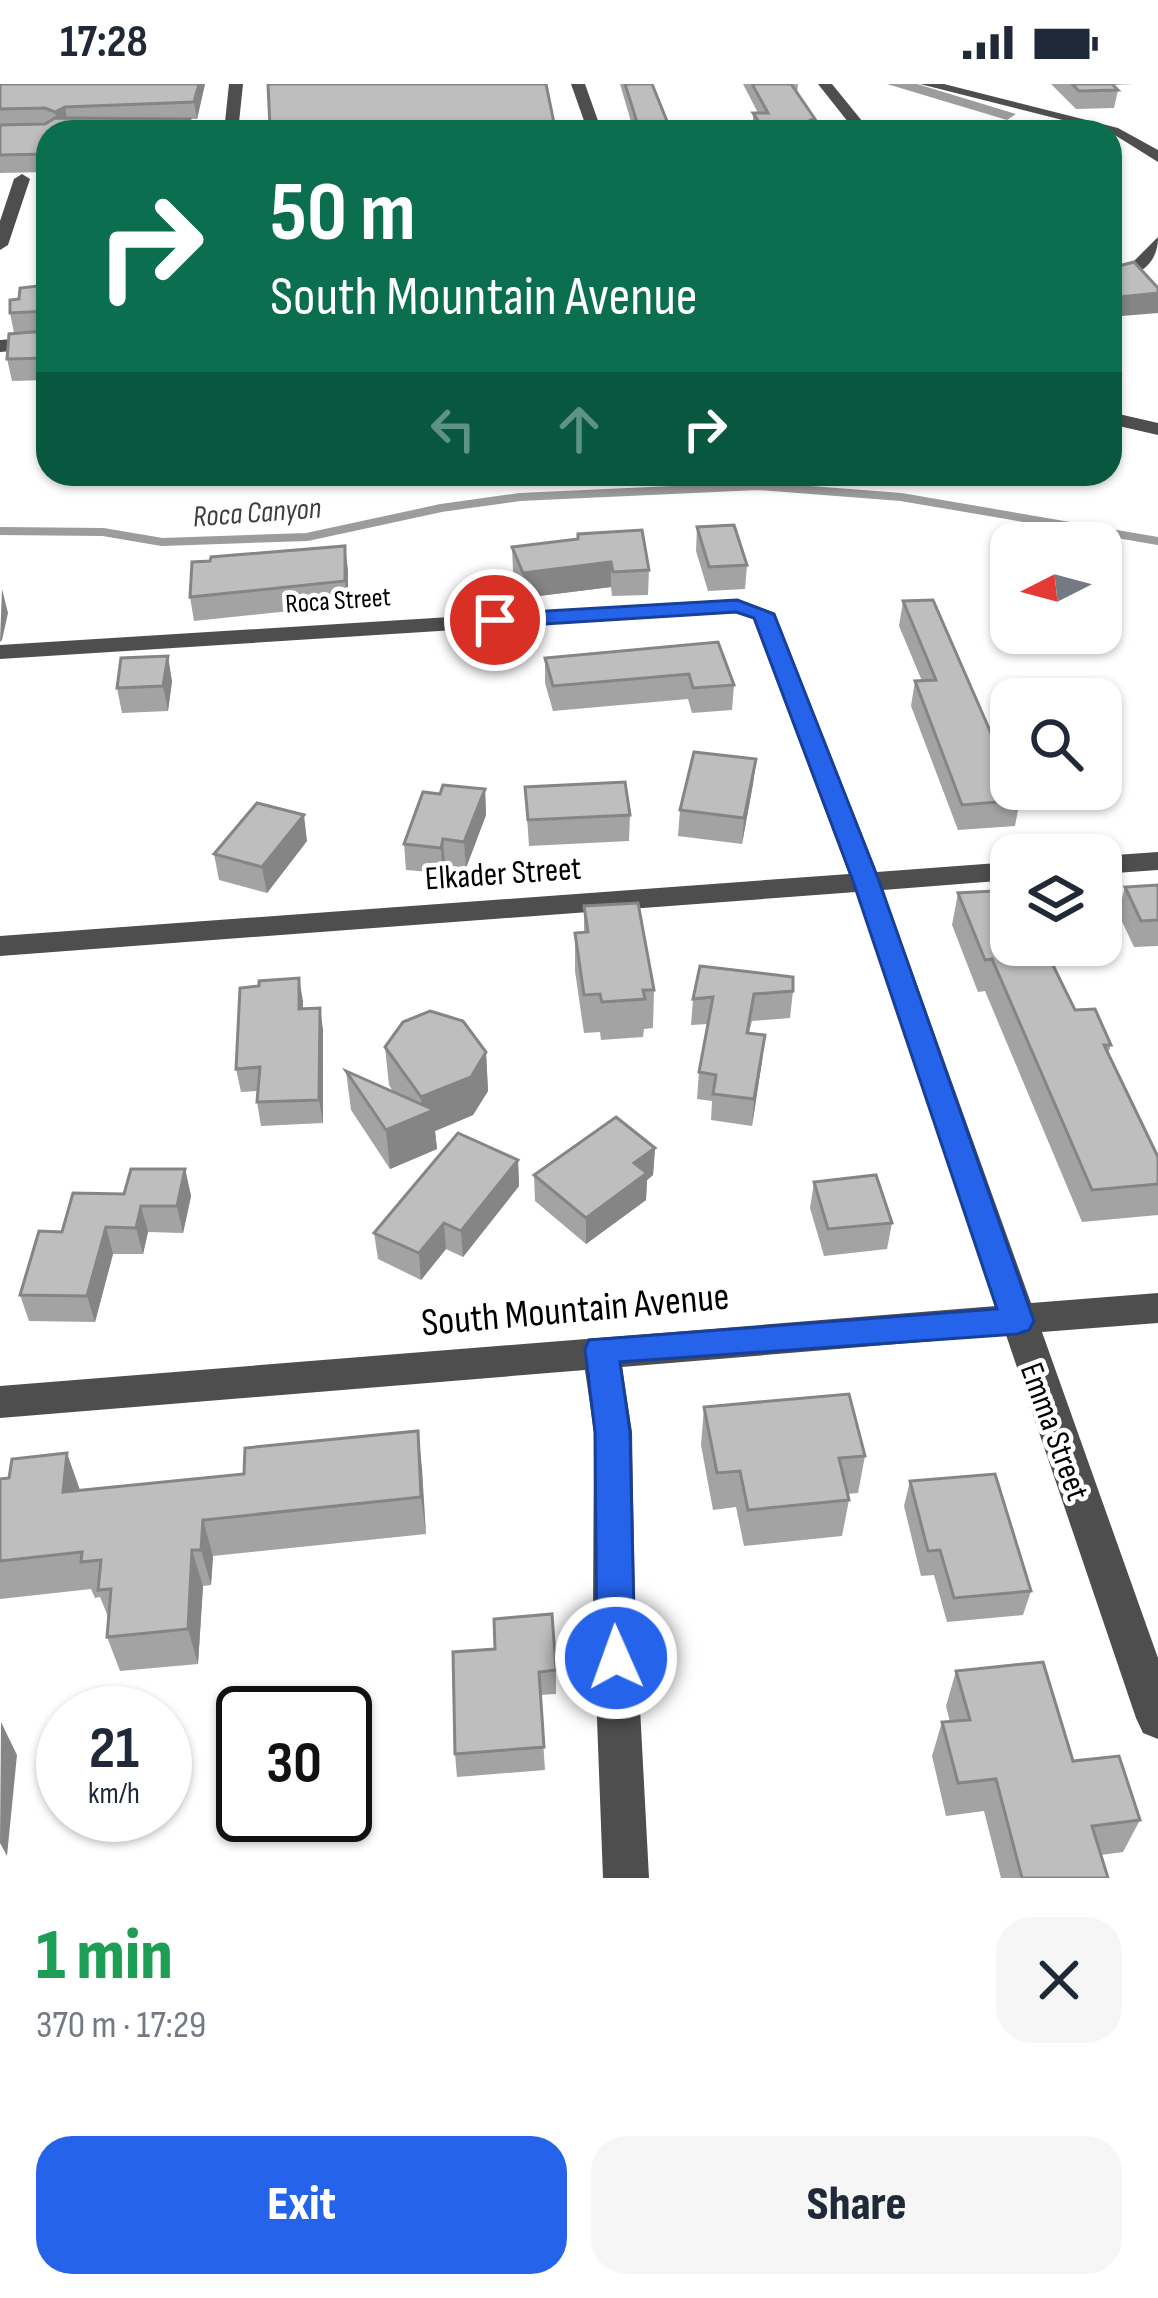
<!DOCTYPE html>
<meta charset="utf-8">
<style>
body{margin:0;font-family:"Sofia Sans Condensed",sans-serif;background:#f6f6f7;color:#1f2937;height:100vh;display:flex;flex-direction:column;font-size:45px;white-space:nowrap}
*{box-sizing:border-box;margin:0}
p{font-size:39px;color:#747a83}
.icon{flex:none;width:66px;height:66px;fill:none;stroke:currentColor;stroke-width:2;stroke-linecap:round;stroke-linejoin:round}
.map{position:relative;height:1794px;overflow:hidden}
.sheet{display:flex;flex-direction:column;background:#fff;flex:1}
.sheet>*{flex:none}
.hud{position:absolute;left:36px;top:36px;width:1086px;height:366px;border-radius:36px;box-shadow:0 3px 9px #0004;background:#0b6e4f;color:#fff;overflow:hidden}
.needle{width:78px;rotate:264deg}
.tools{position:absolute;left:990px;top:438px;display:grid;gap:24px}
.tools a{display:grid;place-items:center;width:132px;height:132px;border-radius:24px;background:#fff;box-shadow:0 3px 9px #0004;font-size:60px}
.speed{position:absolute;left:36px;top:1602px;display:flex;gap:24px;font-size:60px;font-weight:700;text-align:center}
.speed>*{display:grid;place-content:center;width:156px;height:156px;border-radius:50%;background:#fff;box-shadow:0 3px 9px #0004;line-height:1}
.speed small{font-size:30px;font-weight:400}
.speed .limit{border:6px solid #111;border-radius:18px;background:#fff;color:#111}
.pin{position:absolute;display:grid;place-items:center;width:102px;height:102px;color:#fff;margin:-51px;border:6px solid #fff;border-radius:50%;box-shadow:0 3px 12px #0007}
.me{position:absolute;width:132px;margin:-66px;rotate:358deg;stroke-linejoin:round;filter:drop-shadow(0 0 9px #0008)}
.turn{display:flex;align-items:center;gap:42px;height:252px;padding:0 36px;font-size:54px}
.turn .icon{width:156px;height:156px;stroke-width:2.5}
.turn b{display:block;font-size:84px;line-height:102px}
.lanes{display:flex;align-items:center;height:114px;padding:0 36px;background:#0003;justify-content:center;gap:60px;direction:ltr}
.lanes .off{opacity:.35}
.round{display:grid;place-items:center;flex:none;width:126px;height:126px;border-radius:36px;background:#f6f6f7}
.head{display:flex;align-items:center;justify-content:space-between;height:204px;padding:0 36px}
h1{font-size:72px;font-weight:800;line-height:90px;color:#1e9e55}
.cta{display:flex;gap:24px;margin-top:auto;padding:24px 36px}
.cta a{flex:1;height:138px;border-radius:36px;background:#2563eb;color:#fff;font-size:48px;font-weight:800;line-height:138px;text-align:center}
.cta a+a{background:#f6f6f7;color:#1f2937}
.status{display:flex;justify-content:space-between;align-items:center;height:84px;padding:0 60px;background:#fff;direction:ltr}
.status svg{height:33px;fill:currentColor}
.map>svg:first-child{display:block}
</style>
<div class="status"><b>17:28</b><svg viewBox="0 0 49 12"><path d="M0 12V9h3v3zM5 12V6h3v6zM10 12V3h3v9zM15 12V0h3v12zM26 1h20v11H26zM47 4h2v5h-2z"/></svg></div>
<div class="map">
<svg width="1158" height="1794" viewBox="0 0 1158 1794">
<rect width="100%" height="100%" fill="#fff"/>
<g fill="none" stroke-linecap="round" stroke-linejoin="round">
<path stroke="#9c9c9c" stroke-width="8" d="M0,447L103,448L162,458L307,453L441,424L520,413L758,402L901,413L1158,457"/>
<path fill="#9c9c9c" fill-rule="evenodd" d="M887,0H917L1016,30L1007,36Z"/>
<g fill="#4e4e4e" fill-rule="evenodd">
<path d="M229,0H243L238,48H61L68,44L225,38Z"/>
<path d="M571,0H585L602,48H588Z"/>
<path d="M818,0H832L871,48H856Z"/>
<path d="M920,0H944L1118,44L1158,66V78L1110,48Z"/>
<path d="M22,90L30,95L8,161L0,166V137L14,95Z"/>
<path d="M1158,153C1158,183 1136,192 1110,200V189L1131,180Z"/>
<path d="M48,252V264L0,268V256Z"/>
<path d="M1110,328L1158,339V351L1110,340Z"/>
<path d="M737,515L775,530L877,788L1011,778V796L883,806L1031,1219L1158,1209V1239L1042,1248L1158,1574V1655L1143,1649L1136,1634L1006,1251L622,1283L632,1348L635,1529L649,1794H603L593,1529L594,1348L585,1286L0,1334V1302L996,1222L856,808L0,872V852L849,790L753,534L736,529L675,532L0,575V561Z"/>
<path d="M1158,768V786L1101,790V772Z"/>
</g>
</g>
<g fill="#a3a3a3">
<path d="M0,0H205L197,35H178H190L192,48H48V88L0,89Z"/>
<path d="M268,0L554,39V48H270Z"/>
<path d="M620,0H652L671,48H634Z"/>
<path d="M743,0H798L797,10L815,35V40L820,48H753V29H758Z"/>
<path d="M1051,0H1134L1113,1L1118,6L1114,24L1076,25Z"/>
<path d="M48,106V131H46L42,112Z"/>
<path d="M48,201V296L12,297L7,275L14,249L10,229L19,215Z"/>
<path d="M1110,256L1116,267L1112,287H1110Z"/>
<path d="M697,443L747,481L745,505L708,507L696,467Z"/>
<path d="M512,463L649,486L648,511L612,512L611,503L523,514L513,487Z"/>
<path d="M210,477L348,486V521L194,537L190,513Z"/>
<path d="M903,517L1020,716L1015,742L958,746L911,622L915,597H922L899,542Z"/>
<path d="M718,558L734,601L732,626L692,629L688,615L553,627L545,599V574Z"/>
<path d="M172,597L168,627L122,629L117,604Z"/>
<path d="M1101,651L1117,680L1110,706L1100,705Z"/>
<path d="M756,675L753,700L742,760L678,752L680,726Z"/>
<path d="M525,703L630,731L629,757L529,762Z"/>
<path d="M485,705L486,731L466,784L445,781L442,789L406,786L404,760L440,710Z"/>
<path d="M307,757L267,809L219,796L214,770Z"/>
<path d="M1158,801V862L1134,863L1118,829L1125,803Z"/>
<path d="M958,809L1111,961L1108,969L1158,1073V1131L1082,1138L985,907L978,908L952,841Z"/>
<path d="M584,822L654,906L653,944L644,945L643,953L601,956L600,948L584,949L575,887V849L584,848Z"/>
<path d="M793,907L790,934L752,937L749,949L762,977L752,1042L711,1036L712,1017L697,1015L699,988L708,940L691,941L693,915Z"/>
<path d="M303,917V925L320,924L323,947V1039L261,1042L257,1018L258,1007L241,1008L236,985Z"/>
<path d="M385,963L486,968L488,1007L473,1031L435,1047L437,1065L390,1085L351,1026L346,987L394,1009L389,1001Z"/>
<path d="M655,1064L653,1091L647,1096L646,1116L586,1160L535,1117L534,1091Z"/>
<path d="M518,1076L519,1102L463,1173L446,1165L421,1196L378,1175L374,1149Z"/>
<path d="M185,1085L191,1112L183,1149L148,1148L143,1170H113L95,1238L29,1237L20,1211L62,1148L124,1110Z"/>
<path d="M814,1098L892,1139L887,1165L824,1172L810,1124Z"/>
<path d="M704,1323L865,1372L858,1409L847,1410L849,1416L842,1452L744,1462L736,1423L713,1426L701,1361Z"/>
<path d="M418,1347L426,1450L213,1472L211,1501L203,1502L198,1580L120,1587L107,1553L109,1535L100,1513L95,1514L91,1505L0,1515V1395L80,1406L244,1390Z"/>
<path d="M910,1397L1031,1507L1023,1531L947,1538L934,1491L921,1492L904,1422Z"/>
<path d="M453,1568L556,1586V1610L540,1611L545,1686L457,1693L455,1670Z"/>
<path d="M956,1587L1073,1677L1140,1736L1123,1768L1101,1771L1108,1794H1001L984,1727L946,1732L932,1672L942,1638H950L946,1622Z"/>
</g>
<g fill="#858585">
<path d="M199,0H205L197,35L194,18Z"/>
<path d="M65,23L68,40L58,45L55,28Z"/>
<path d="M554,39V48H531V44Z"/>
<path d="M1118,163L1114,182L1110,186V169Z"/>
<path d="M1158,209V229L1110,233V214Z"/>
<path d="M345,462L348,486V521L345,497Z"/>
<path d="M611,478V503L523,514V489Z"/>
<path d="M2,505L8,529L2,556L0,558Z"/>
<path d="M168,572L172,597L168,627L163,602Z"/>
<path d="M756,675L753,700L742,760L744,734Z"/>
<path d="M485,705L486,731L466,784L464,758Z"/>
<path d="M304,731L307,757L267,809L262,783Z"/>
<path d="M443,755L445,781L442,789L441,764Z"/>
<path d="M299,894L303,917L302,949L299,925Z"/>
<path d="M320,924L323,947V1039L319,1016Z"/>
<path d="M765,951L762,977L752,1042L754,1015Z"/>
<path d="M486,968L488,1007L473,1031L435,1047L437,1065L390,1085L386,1046L422,1031L421,1013Z"/>
<path d="M655,1064L653,1091L647,1096L646,1116L586,1160V1134L634,1079Z"/>
<path d="M518,1076L519,1102L463,1173L461,1147Z"/>
<path d="M185,1085L191,1112L183,1149L177,1122Z"/>
<path d="M141,1122L148,1148L143,1170L136,1144Z"/>
<path d="M444,1139L446,1165L421,1196L419,1169Z"/>
<path d="M106,1143L113,1170L95,1238L87,1212Z"/>
<path d="M418,1347L422,1384L426,1450L421,1413Z"/>
<path d="M67,1369L80,1406L63,1408Z"/>
<path d="M203,1436L213,1472L211,1501L201,1466Z"/>
<path d="M192,1466L203,1502L198,1580L188,1545Z"/>
<path d="M1,1638L17,1671L7,1772L0,1759Z"/>
</g>
<g fill="#bebebe" stroke="#858585" stroke-width="3">
<path d="M0,0H199L194,18L65,23L55,28L45,24L0,25Z"/>
<path d="M268,0H546L554,39L531,44L529,39H522L530,48H334L331,42L270,44Z"/>
<path d="M625,0H652L671,47L640,48Z"/>
<path d="M752,0H791L815,35L811,36L820,48H765L753,29H768Z"/>
<path d="M1072,0H1112L1118,6L1079,7Z"/>
<path d="M55,34L190,35L187,48H48V70L0,71V41L45,40Z"/>
<path d="M1110,155L1118,163L1110,169Z"/>
<path d="M1110,174L1111,184L1134,178L1158,204V209L1110,214Z"/>
<path d="M48,201V242L47,227L10,229V216L19,215L20,204Z"/>
<path d="M48,242V274L7,275L9,250L44,247Z"/>
<path d="M734,441L747,481L709,483L697,443Z"/>
<path d="M642,446L649,486L613,488L611,478L523,489L512,463L578,455V450Z"/>
<path d="M345,462V497L190,513L192,478L210,477L211,473Z"/>
<path d="M933,516L1011,695V705H1015L1020,716L962,721L915,597L936,596L903,517Z"/>
<path d="M718,558L734,601L693,604L689,590L553,602L545,574Z"/>
<path d="M168,572L163,602L117,604L121,574Z"/>
<path d="M1101,651H1112L1117,680L1101,679Z"/>
<path d="M694,668L756,675L744,734L680,726Z"/>
<path d="M625,698L630,731L528,736L525,703Z"/>
<path d="M443,701L485,705L464,758L443,755L441,764L404,760L423,708L440,710Z"/>
<path d="M257,719L304,731L262,783L214,770Z"/>
<path d="M1158,801V836L1141,837L1125,803Z"/>
<path d="M1011,806V861H1043L1075,926L1095,925L1111,961H1104L1158,1073V1100L1092,1106L992,875L985,876L958,809Z"/>
<path d="M638,819L654,906H643L645,915L602,918L600,910L584,911L575,849L588,848L584,822Z"/>
<path d="M700,882L793,893V907L754,910L747,949L765,951L754,1015L713,1010L716,991L699,988L713,913L693,915Z"/>
<path d="M299,894V925L320,924L319,1016L257,1018L260,983L236,985L240,904L259,902V897Z"/>
<path d="M430,927L463,937L486,968L471,993L421,1013L385,963L403,938Z"/>
<path d="M346,987L434,1026L386,1046Z"/>
<path d="M616,1033L655,1064L634,1079L647,1089L586,1134L534,1091Z"/>
<path d="M458,1049L518,1076L461,1147L444,1139L419,1169L374,1149Z"/>
<path d="M131,1085H185L177,1122H141L136,1144L106,1143L87,1212L20,1211L39,1147L62,1148L73,1109L124,1110Z"/>
<path d="M876,1091L892,1139L828,1145L814,1098Z"/>
<path d="M849,1310L865,1372L839,1374L849,1416L748,1426L740,1387L717,1389L704,1323Z"/>
<path d="M418,1347L421,1413L203,1436L201,1466H192L188,1545L107,1553L111,1505L98,1506L101,1476L81,1478L82,1468L0,1477V1395L9,1394L12,1375L67,1369L63,1408L244,1390L245,1364Z"/>
<path d="M995,1390L1031,1507L954,1514L940,1466L928,1467L910,1397Z"/>
<path d="M552,1530L556,1586L539,1588L544,1663L455,1670L453,1568L495,1565L494,1535Z"/>
<path d="M1043,1578L1073,1677L1119,1672L1140,1736L1092,1742L1108,1794H1022L996,1695L958,1699L942,1638L970,1636L956,1587Z"/>
</g>
<path fill="#2563eb" stroke="#184099" stroke-width="3" d="M737,516L774,530L879,797L1034,1237L1029,1246L1017,1250L620,1278L630,1348L635,1574L629,1587L616,1593L602,1587L597,1574L595,1348L585,1265L589,1256L997,1225L853,797L754,534L736,528L495,543L484,536L495,530Z"/>
<g text-anchor="middle" stroke-width="9" stroke-linejoin="round" paint-order="stroke">
<g font-size="27" fill="#000" stroke="#fff">
<text transform="translate(338 516) rotate(-4)" y="9">Roca Street</text>
</g>
<g font-size="30" font-style="italic" fill="#3d3d3d" stroke="#fff">
<text transform="translate(257 428) rotate(-4)" y="10">Roca Canyon</text>
</g>
<g font-size="33" fill="#000" stroke="#fff">
<text transform="translate(503 788) rotate(-4)" y="12">Elkader Street</text>
<text transform="translate(1056 1347) rotate(70)" y="12">Emma Street</text>
</g>
<g font-size="39" fill="#000" stroke="#fff">
<text transform="translate(575 1224) rotate(-5)" y="14">South Mountain Avenue</text>
</g>
</g>
</svg>
<div class="tools">
<a><svg class="needle" viewBox="-14 -14 28 28"><path d="M0-13l5 13h-10z" fill="#e53935"/><path d="M0 13l5-13h-10z" fill="#747a83"/></svg></a>
<a><svg class="icon" aria-label="search" viewBox="0 0 24 24"><circle cx="10" cy="10" r="6"/><path d="M15 15l6 6"/></svg></a>
<a><svg class="icon" aria-label="layers" viewBox="0 0 24 24"><path d="M12 4l9 5-9 5-9-5zM3 14l9 5 9-5"/></svg></a>
</div>
<div class="speed"><div>21<small>km/h</small></div><div class="limit">30</div></div>
<div class="pin" style="left:495px;top:536px;background:#d93025"><svg class="icon" aria-label="arrive" viewBox="0 0 24 24"><path d="M6 21V4h12l-3 4 3 4H6"/></svg></div>
<svg class="me" style="left:616px;top:1574px" viewBox="-20 -20 40 40"><circle r="17" fill="#2563eb" stroke="#fff" stroke-width="3"/><path d="M0-11L8 9 0 5-8 9z" fill="#fff"/></svg>
<div class="hud">
<div class="turn"><svg class="icon" aria-label="right" viewBox="0 0 24 24"><path d="M7 20v-9h11M14 6l5 5-5 5"/></svg><div><b>50 m</b>South Mountain Avenue</div></div>
<div class="lanes"><svg class="icon off" aria-label="left" viewBox="0 0 24 24"><path d="M17 20v-9H6M10 6l-5 5 5 5"/></svg><svg class="icon off" aria-label="ahead" viewBox="0 0 24 24"><path d="M12 20V5M6 11l6-6 6 6"/></svg><svg class="icon" aria-label="right" viewBox="0 0 24 24"><path d="M7 20v-9h11M14 6l5 5-5 5"/></svg></div>
</div>
</div>
<section class="sheet">
<div class="head"><div><h1>1 min</h1><p>370 m · 17:29</p></div><a class="round"><svg class="icon" aria-label="close" viewBox="0 0 24 24"><path d="M6 6l12 12M18 6L6 18"/></svg></a></div>
<div class="cta"><a>Exit</a><a>Share</a></div>
</section>
